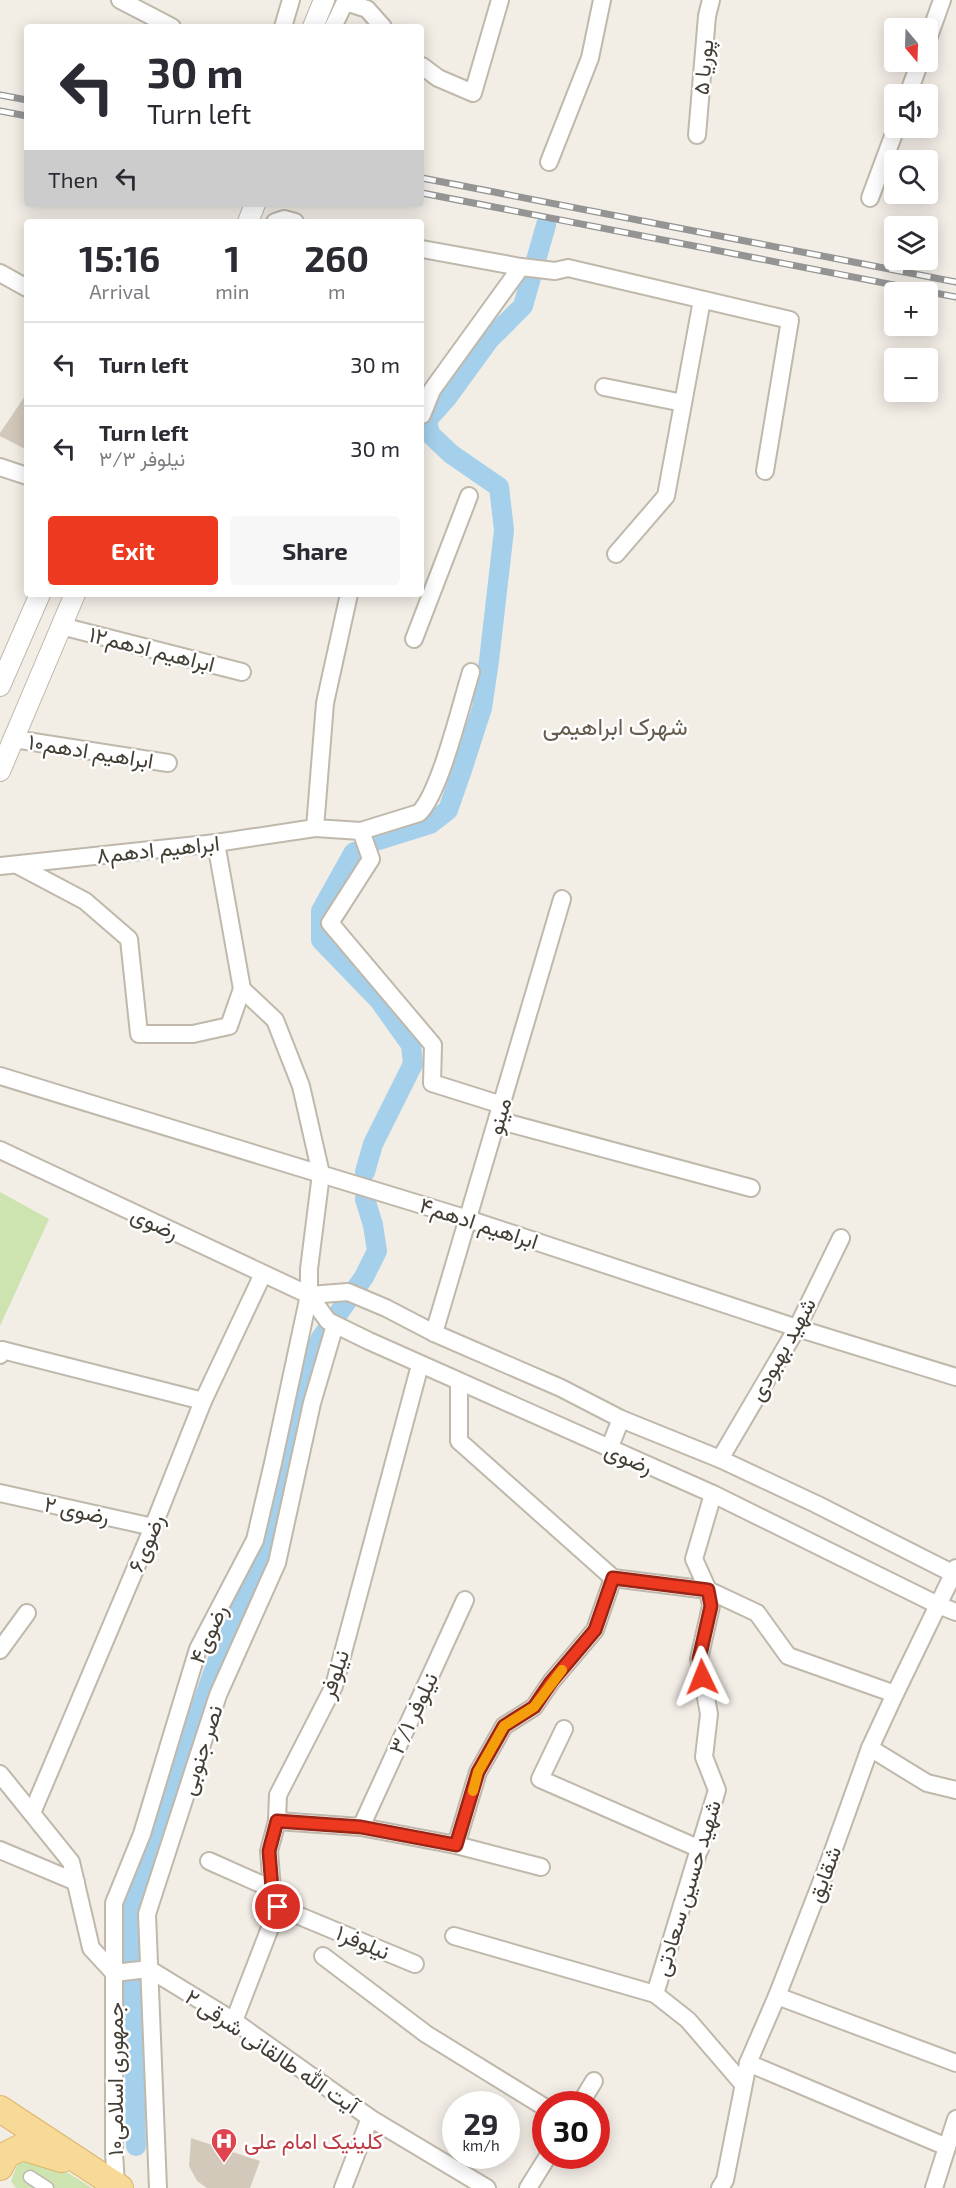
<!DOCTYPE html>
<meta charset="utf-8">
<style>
body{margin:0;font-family:"Exo 2",Vazirmatn,sans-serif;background:#f7f7f7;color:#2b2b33;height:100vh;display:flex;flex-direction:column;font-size:22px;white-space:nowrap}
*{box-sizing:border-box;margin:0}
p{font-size:20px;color:#7c7c81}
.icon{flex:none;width:33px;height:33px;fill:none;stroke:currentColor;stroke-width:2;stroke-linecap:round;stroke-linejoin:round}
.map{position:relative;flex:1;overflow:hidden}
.panel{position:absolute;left:24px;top:219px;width:400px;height:378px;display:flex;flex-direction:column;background:#fff;border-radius:6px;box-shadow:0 3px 15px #0003}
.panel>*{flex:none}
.guide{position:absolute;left:24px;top:24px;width:400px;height:183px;border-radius:6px;box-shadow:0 3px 15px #0003;background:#fff;color:#2b2b33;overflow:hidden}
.needle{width:39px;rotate:161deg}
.buttons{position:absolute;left:884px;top:18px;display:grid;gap:12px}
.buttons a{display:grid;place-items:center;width:54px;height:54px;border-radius:6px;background:#fff;box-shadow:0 3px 15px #0003;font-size:30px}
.speed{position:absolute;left:442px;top:2091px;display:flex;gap:12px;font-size:30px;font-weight:700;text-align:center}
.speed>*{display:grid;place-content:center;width:78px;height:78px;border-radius:50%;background:#fff;box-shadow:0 3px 15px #0003;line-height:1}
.speed small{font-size:15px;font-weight:400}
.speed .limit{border:9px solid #d22;background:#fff;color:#111}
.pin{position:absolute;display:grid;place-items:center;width:51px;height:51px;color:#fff;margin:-26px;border:3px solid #fff;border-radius:50%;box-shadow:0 2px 6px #0007}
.me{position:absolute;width:66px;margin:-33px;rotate:358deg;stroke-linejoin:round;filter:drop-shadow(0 0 4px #0008)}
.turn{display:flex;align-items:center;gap:21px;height:126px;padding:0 24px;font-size:27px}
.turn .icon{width:78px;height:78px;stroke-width:2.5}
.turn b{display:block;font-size:42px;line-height:51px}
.then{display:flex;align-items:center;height:57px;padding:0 24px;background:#0003;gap:12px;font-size:22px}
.eta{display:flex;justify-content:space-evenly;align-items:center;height:102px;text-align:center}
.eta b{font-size:36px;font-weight:700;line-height:42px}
.action{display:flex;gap:12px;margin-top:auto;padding:12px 24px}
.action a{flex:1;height:69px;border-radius:6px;background:#ed3920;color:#fff;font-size:24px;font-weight:700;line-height:69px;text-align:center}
.action a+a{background:#f7f7f7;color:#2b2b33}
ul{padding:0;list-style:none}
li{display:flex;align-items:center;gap:18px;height:84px;padding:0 24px;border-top:2px solid #e1e1e2}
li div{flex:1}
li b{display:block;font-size:22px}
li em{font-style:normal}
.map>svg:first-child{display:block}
</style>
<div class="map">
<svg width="956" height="2188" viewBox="0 0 956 2188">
<rect width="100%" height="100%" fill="#f2ede5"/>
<g fill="#cee4b0">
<path d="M0,1192L49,1219L0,1326Z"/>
<path d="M36,2161L65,2171L92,2188H16L11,2181L18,2163Z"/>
</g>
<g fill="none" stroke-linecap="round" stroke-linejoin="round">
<g stroke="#a4d0eb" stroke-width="20">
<path d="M379,840L430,824L448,810L461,773L482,708L489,661L504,530L499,487L451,454L430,434L427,420L446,399L489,340L523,306L546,225"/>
<path d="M354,852L321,911V940L379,1000L411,1045L413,1064L373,1144L365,1172"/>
<path d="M136,2146L131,1904L217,1662L263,1547L300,1384L321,1338L364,1277L377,1251L373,1225L365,1199"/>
</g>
</g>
<g fill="#d2c9bb">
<path d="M27,393V450L0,436V433Z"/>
<path d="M191,2138L260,2161L250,2188H207L197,2181L189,2166Z"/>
</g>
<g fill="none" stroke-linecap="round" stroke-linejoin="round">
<g stroke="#bfb8ab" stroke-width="15">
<path id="pedestrian" d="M30,2177L47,2188"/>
</g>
<g stroke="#bfb8ab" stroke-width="20">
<g id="minor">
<path d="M120,0L172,27"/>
<path d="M345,2L367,9L383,27"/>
<path d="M283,27L291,0"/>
<path d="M333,27L346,0"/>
<path d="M927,42L942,0"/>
<path d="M422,66L438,78L473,93L500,0"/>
<path d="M908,94L920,62"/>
<path d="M697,135L707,16L711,0"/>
<path d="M549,162L590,58L602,0"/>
<path d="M870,198L896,128"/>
<path d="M275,222L284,219L295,222"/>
<path d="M422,249L521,267L555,271L568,268L790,320L765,471"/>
<path d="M0,273L27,288"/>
<path d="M604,387L683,403"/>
<path d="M422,415L432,390L521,267"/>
<path d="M0,467L27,476"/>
<path d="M616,554L666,496L702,300"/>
<path d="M349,594L325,703L315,828L361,831L371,859L330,923L433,1045L432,1083L502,1105"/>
<path d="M61,626L242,672"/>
<path d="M414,639L469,496"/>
<path d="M14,739L168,763"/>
<path d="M361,831L419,813C440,793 461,704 471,672"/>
<path d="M17,865L85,901L129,939L139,1034H193L229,1026L242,989"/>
<path d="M0,866L216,843L315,828"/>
<path d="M0,1076L468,1219L797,1328L956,1377"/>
<path d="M497,1120L751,1188"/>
<path d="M0,1150L309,1295L328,1321L369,1341L713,1494L938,1605L956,1612"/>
<path d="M309,1295L348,1292L386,1308L434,1333L561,1388L621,1419L720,1459L816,1504L956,1575"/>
<path d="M434,1333L562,899"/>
<path d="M0,1355L2,1350L203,1401"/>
<path d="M459,1383V1441L613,1578L708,1590L711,1606L699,1659L709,1714L704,1757L717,1790L655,1994L688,2020L743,2084"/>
<path d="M609,1449L621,1419"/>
<path d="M720,1459L797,1328L841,1238"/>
<path d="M0,1493L153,1527"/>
<path d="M713,1494L694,1559L708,1590L757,1613L788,1656L895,1694"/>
<path d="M0,1650L27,1613"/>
<path d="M564,1729L540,1779L700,1849"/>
<path d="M870,1748L927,1783L956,1790"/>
<path d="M0,1774L71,1862L91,1948L114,1973"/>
<path d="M32,1813L153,1527L203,1401L263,1274"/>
<path d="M277,1821L361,1827L456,1845L541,1867"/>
<path d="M361,1827L465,1600"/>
<path d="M456,1845L478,1772L504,1726L534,1707L551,1682L595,1630L613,1578"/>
<path d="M0,1850L76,1882"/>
<path d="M209,1861L272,1889"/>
<path d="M278,1907L415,1964"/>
<path d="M454,1936L655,1994"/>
<path d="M323,1956L426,2034L546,2108"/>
<path d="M149,1969L234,2021L370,2118L487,2188"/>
<path d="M114,1973L149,1969"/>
<path d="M777,1996L956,2063"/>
<path d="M234,2021L278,1907L272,1889L269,1851L277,1821L278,1795L334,1686L420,1365"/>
<path d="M748,2063L947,2147"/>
<path d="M580,2104L594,2081"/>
<path d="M116,2185L114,2153V1903L142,1834L198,1649L255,1540L273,1463L309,1295V1269L321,1174L301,1086L275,1020L242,989L216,843"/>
<path d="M158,2188L147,1914L218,1695L277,1563L312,1403L335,1325"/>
<path d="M343,2188L370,2118"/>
<path d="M528,2188L548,2156"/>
<path d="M720,2188L725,2180L748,2063L777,1996L828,1865L870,1748L895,1694L956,1568"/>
<path d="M934,2188L956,2119"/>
</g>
</g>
<g stroke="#bfb8ab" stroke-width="22">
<g id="tertiary">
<path d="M313,27L324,0"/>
<path d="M248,222L255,204"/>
<path d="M0,686L40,594"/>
<path d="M0,771L75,594"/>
</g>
</g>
<g stroke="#dcb669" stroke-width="28">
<g id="primary">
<path d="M0,2109L120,2188"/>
<path d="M0,2167L6,2155L22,2147L62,2159"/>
</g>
</g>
<use href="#pedestrian" stroke="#fff" stroke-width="12"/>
<use href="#minor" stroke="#fff" stroke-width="16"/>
<use href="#tertiary" stroke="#fff" stroke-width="20"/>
<use href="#primary" stroke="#f8da98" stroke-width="26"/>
<g stroke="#949494" stroke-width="7">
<g id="rail">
<path d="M0,95L27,100"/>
<path d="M0,111L27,116"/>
<path d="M422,178L956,282"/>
<path d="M422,193L956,297"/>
</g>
</g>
<use href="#rail" stroke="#fff" stroke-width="4.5" stroke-dasharray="14" stroke-linecap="butt"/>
</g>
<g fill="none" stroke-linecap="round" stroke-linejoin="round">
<g stroke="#9a2515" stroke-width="15">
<path id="route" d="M278,1907L272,1888L269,1851L277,1821L361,1827L456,1845L478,1772L504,1726L534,1707L551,1682L595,1630L613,1578L708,1590L711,1606L699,1659L702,1677"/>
</g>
<use href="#route" stroke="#ed3920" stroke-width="10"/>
<path stroke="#f59e0b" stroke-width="10" d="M473,1791L478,1772L504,1726L534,1707L562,1670"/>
</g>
<defs>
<g id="hospital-pin" transform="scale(1.35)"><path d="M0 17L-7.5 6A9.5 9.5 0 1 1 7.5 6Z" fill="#e0444e" stroke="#fff"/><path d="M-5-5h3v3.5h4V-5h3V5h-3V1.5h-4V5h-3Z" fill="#fff"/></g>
</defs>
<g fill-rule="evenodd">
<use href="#hospital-pin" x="224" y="2141"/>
</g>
<g text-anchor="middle" stroke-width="5" stroke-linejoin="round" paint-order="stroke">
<g font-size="22" fill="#443e35" stroke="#fff">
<text transform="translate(703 67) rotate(-85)" y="8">پوریا ۵</text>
<text transform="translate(152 649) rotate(14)" y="8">ابراهیم ادهم۱۲</text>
<text transform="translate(91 751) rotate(9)" y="8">ابراهیم ادهم۱۰</text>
<text transform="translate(158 849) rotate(-6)" y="8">ابراهیم ادهم۸</text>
<text transform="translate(499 1116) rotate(-74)" y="8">مینو</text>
<text transform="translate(155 1223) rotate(25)" y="8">رضوی</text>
<text transform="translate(479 1223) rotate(18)" y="8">ابراهیم ادهم۴</text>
<text transform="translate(782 1349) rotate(-61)" y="8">شهید بهبودی</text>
<text transform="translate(629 1458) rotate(23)" y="8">رضوی</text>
<text transform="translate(77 1510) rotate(12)" y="8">رضوی ۲</text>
<text transform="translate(146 1543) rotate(-67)" y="8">رضوی۶</text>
<text transform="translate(208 1634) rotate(-66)" y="8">رضوی۴</text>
<text transform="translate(334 1674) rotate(-71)" y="8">نیلوفر</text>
<text transform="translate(413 1713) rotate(-65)" y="8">نیلوفر ۳/۱</text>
<text transform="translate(201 1750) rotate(-72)" y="8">نصر جنوبی</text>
<text transform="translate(824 1874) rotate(-69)" y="8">شقایق</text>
<text transform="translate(687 1888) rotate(-73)" y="8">شهید حسین سعادتی</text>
<text transform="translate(363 1942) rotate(23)" y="8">نیلوفر۱</text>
<text transform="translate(272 2051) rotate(34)" y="8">آیت الله طالقانی شرقی ۲</text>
<text transform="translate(115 2079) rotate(-90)" y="8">جمهوری اسلامی۱۰</text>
</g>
<g font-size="22" fill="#be3a42" stroke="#fff" text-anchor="start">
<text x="244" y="2149">کلینیک امام علی</text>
</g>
<g font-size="24" fill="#665b4d" stroke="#fff">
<text x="615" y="735">شهرک ابراهیمی</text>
</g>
</g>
</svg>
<div class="buttons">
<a><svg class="needle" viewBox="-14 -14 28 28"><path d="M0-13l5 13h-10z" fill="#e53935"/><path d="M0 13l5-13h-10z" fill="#7c7c81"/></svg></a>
<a><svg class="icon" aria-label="sound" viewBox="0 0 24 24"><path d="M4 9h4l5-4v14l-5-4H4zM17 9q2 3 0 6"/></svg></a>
<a><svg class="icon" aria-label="search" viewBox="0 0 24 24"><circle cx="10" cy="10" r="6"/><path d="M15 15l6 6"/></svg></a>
<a><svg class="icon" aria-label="layers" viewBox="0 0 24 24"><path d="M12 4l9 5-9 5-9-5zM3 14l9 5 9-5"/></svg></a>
<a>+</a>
<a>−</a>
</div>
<div class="speed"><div>29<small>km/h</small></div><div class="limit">30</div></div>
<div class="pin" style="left:278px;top:1907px;background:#d93025"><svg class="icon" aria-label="arrive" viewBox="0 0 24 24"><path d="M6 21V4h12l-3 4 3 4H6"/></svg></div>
<svg class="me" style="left:702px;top:1677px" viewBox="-20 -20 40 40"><path d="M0-17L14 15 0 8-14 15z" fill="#ed3920" stroke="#fff" stroke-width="4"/></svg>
<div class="guide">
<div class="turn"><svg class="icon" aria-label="left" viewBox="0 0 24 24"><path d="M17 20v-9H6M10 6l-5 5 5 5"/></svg><div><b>30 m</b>Turn left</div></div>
<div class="then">Then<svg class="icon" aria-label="left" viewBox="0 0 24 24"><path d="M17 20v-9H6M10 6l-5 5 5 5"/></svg></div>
</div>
<section class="panel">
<div class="eta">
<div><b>15:16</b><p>Arrival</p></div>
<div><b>1</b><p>min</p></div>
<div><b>260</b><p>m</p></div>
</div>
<ul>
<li><svg class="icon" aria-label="left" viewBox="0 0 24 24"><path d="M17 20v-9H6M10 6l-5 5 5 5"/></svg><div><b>Turn left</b></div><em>30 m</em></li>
<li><svg class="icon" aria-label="left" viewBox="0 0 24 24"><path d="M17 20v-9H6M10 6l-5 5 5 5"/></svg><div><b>Turn left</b><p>نیلوفر ۳/۳</p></div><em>30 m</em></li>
</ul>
<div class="action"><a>Exit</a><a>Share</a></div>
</section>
</div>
